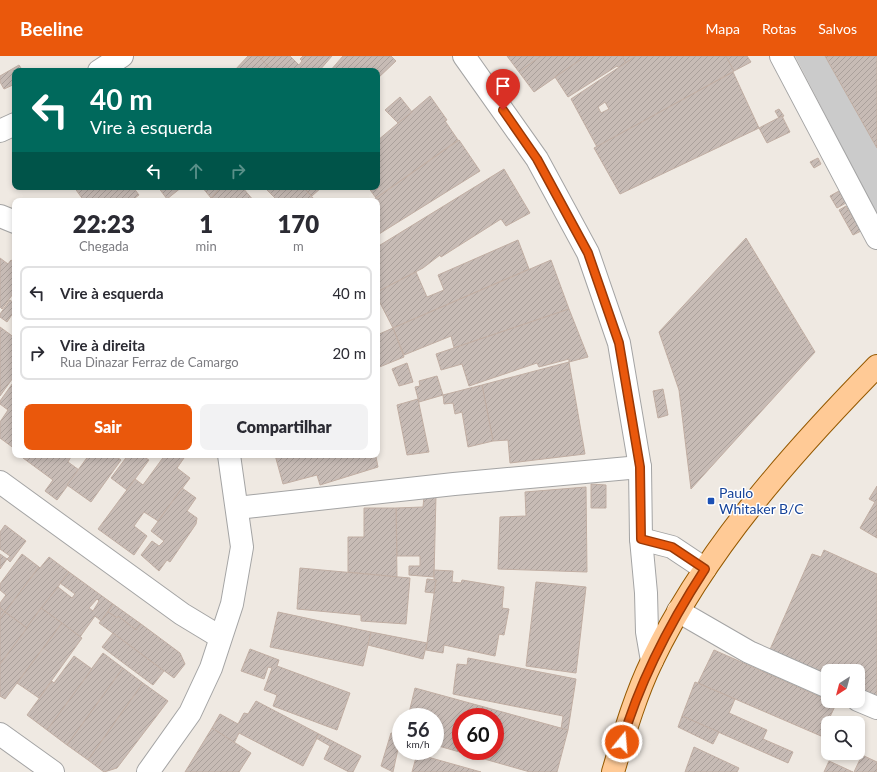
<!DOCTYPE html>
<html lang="pt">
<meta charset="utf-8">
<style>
body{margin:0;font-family:Lato,sans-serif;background:#f2f2f3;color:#2b2b33;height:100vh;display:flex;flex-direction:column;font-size:15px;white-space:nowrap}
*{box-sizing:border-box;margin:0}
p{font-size:13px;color:#7c7c81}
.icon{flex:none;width:22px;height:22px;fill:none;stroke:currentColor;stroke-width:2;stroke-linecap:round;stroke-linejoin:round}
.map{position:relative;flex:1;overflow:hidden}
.sheet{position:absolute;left:12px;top:142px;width:368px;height:260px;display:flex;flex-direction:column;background:#fff;border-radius:8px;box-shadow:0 2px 6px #0003}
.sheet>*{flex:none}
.hud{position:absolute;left:12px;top:12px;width:368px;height:122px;border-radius:8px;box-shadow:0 2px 6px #0003;background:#00695c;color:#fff;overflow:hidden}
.needle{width:26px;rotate:216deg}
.tools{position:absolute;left:821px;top:608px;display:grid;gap:8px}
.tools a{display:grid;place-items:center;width:44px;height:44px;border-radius:8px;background:#fff;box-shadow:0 2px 6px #0003;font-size:20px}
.speed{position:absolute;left:392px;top:652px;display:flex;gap:8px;font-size:20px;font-weight:700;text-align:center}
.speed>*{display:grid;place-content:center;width:52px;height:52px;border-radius:50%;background:#fff;box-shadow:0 2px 6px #0003;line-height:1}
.speed small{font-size:10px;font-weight:400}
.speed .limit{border:6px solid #d22;background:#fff;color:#111}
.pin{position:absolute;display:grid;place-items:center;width:34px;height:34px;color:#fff;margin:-41px -17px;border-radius:50% 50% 50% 0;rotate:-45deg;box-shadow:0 0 4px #0007}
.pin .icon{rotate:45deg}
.me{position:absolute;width:44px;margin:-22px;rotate:17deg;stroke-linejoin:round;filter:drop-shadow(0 0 3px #0008)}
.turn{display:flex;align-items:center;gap:14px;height:84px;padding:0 12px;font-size:18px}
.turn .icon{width:52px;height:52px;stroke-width:2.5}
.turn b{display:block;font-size:28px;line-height:34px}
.lanes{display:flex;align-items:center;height:38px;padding:0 12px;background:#0003;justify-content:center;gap:20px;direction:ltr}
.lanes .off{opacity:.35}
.eta{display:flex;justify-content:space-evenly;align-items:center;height:68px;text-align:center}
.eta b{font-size:24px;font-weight:800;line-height:28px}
.primary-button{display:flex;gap:8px;margin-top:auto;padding:8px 12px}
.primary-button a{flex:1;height:46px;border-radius:8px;background:#ea580c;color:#fff;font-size:16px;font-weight:800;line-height:46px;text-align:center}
.primary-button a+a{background:#f2f2f3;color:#2b2b33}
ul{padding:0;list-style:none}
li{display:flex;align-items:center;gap:12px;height:54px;margin:0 8px 6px;padding:0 4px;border:2px solid #e1e1e2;border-radius:8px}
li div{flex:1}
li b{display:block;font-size:15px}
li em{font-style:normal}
header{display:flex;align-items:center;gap:24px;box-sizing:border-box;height:56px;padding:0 20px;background:#ea580c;color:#fff}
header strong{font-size:19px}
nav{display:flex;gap:22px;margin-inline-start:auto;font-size:14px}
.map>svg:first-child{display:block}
</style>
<header>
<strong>Beeline</strong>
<nav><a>Mapa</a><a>Rotas</a><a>Salvos</a></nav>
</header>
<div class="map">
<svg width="877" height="716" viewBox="0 0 877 716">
<defs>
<pattern id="building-hatch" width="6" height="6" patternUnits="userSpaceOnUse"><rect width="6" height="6" fill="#c7bbb5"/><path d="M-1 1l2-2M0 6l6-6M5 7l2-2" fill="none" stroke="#aaa09b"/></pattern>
</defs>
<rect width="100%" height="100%" fill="#efe9e2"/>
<path fill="#cbcbcb" d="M795,0H877V159Z"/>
<g fill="url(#building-hatch)" stroke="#c1aea3" fill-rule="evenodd">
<path d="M248,0H258L268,10L263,15H234Z"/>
<path d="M258,0H290L299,9L302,5L300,3L303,0H332L319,15H273Z"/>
<path d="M343,0H391L396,5L377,23V15H330Z"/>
<path d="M507,0H541L519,16Z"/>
<path d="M541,0H586L534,36L519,16Z"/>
<path d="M586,0H622L626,7L619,12L617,10L568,41L555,21Z"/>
<path d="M622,0H636L626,7Z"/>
<path d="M636,0H726L734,15L597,91L571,43ZM605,46L609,53L601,57L598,51Z"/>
<path d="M726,0H747L751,6L734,15Z"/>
<path d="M825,0H877V92Z"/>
<path d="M19,9L23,15H15V28L4,33L0,26V20Z"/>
<path d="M268,10L273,15H263Z"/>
<path d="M733,16L759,72L620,138L594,92Z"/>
<path d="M430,40L447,64L445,65L458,84L376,142L368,131H377V85Z"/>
<path d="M400,41L412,56L398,67L385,54Z"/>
<path d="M779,53L784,60L779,62L775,55Z"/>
<path d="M782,60L790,76L767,87L759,72Z"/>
<path d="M459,84L480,115L379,178L377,174V145H372Z"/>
<path d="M818,102L821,108L814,112L810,106Z"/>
<path d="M504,113L530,157L506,170L501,163L441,201L440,199L423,212L377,236V191Z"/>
<path d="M74,131H133L139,139L131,145H84Z"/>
<path d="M158,131H182L167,143Z"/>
<path d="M202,131H221L211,142Z"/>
<path d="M221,131H242L254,145H209Z"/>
<path d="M264,131H303L314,143L311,145H278Z"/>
<path d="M303,131H322L312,140Z"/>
<path d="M839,135L846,147L837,152L830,140Z"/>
<path d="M846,150L861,175L853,179L839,154Z"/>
<path d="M746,182L815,296L691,433L679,334L659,276Z"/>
<path d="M518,184L529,213L393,272L377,241V236L416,216L427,241L444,234L438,219Z"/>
<path d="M0,202L8,208L11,204L15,207V235L2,253L0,251Z"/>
<path d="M551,204L569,253L454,292L451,280L404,299L393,272Z"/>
<path d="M10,244L15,248V254L7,266L0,261V258Z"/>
<path d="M569,253L588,301L569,306V303L539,311L537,307L469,330L462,308L441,314L436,298Z"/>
<path d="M0,271L15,282V319L0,340Z"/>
<path d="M393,272L404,301L377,312V279Z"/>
<path d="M569,306L585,398L510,407L508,384L493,385L482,329Z"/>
<path d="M407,307L413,326L399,330L392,313Z"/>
<path d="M437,320L443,339L419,346L415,331L420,330L419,325Z"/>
<path d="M15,324V393L0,382V366L8,354L0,348V345Z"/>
<path d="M482,329L493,385L468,391L462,356L455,358L453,347L444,348L443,339Z"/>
<path d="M663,333L668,359L658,362L653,335Z"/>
<path d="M418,343L429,396L407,399L397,349Z"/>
<path d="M25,399H72L68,406L79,414L57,444L45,435L53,424L23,402Z"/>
<path d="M89,399H114L121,404L91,446L67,429Z"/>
<path d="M128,399H141L149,404L127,434L111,422Z"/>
<path d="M165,399H181L184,402L177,412L190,422L158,465L144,456L134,470L147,480L134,499L98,473L135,423L143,429Z"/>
<path d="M275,399H370L371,402L376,401L378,411L320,429L317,419L283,428Z"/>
<path d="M591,428L606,429V452H591Z"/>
<path d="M877,430V482L860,472L875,446L869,443Z"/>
<path d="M586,431L587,516L498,513L500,461L526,460L525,436Z"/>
<path d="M182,432L196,442L187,455L197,462L196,468L170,506L167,504L159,515L141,499L152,485L159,490L164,485L151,475Z"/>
<path d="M436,439L434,521L409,519V510H420V500H397L396,452L423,451L424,440Z"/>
<path d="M364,452H396L397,521L348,516V481H364Z"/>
<path d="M5,469L26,485L10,506L7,503L10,500L0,493V476Z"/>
<path d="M824,494L877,518V647L858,638V615H828V625L768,598L812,498L821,501Z"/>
<path d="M0,498L7,503L0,513Z"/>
<path d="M22,498L39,511L5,556L0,552V547L6,539L0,534V528Z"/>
<path d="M49,501L69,516L27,572L5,556L39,511L40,512Z"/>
<path d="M300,512L410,522L406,568L361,565V559L297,553Z"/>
<path d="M434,514L453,515L452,526L461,527L462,524L504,531L502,552L509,553L504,579L499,578L495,600L444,589L443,597L426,594L436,524L434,523Z"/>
<path d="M69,516L113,548L101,565L95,560L80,581L41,552L58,531L72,542L75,538L60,527ZM97,543L99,545L93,555L89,552Z"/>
<path d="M427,523L436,524L434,537L425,536Z"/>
<path d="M536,526L586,531L576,617L526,610Z"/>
<path d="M113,548L141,568L136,574L118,560L117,562L108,556Z"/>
<path d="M0,552L5,556L0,563Z"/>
<path d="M41,552L62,567L5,643L0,640V608Z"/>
<path d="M5,556L27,572L0,608V563Z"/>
<path d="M108,556L117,562L118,560L136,574L141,568L180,597L185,608L174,622L99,567Z"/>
<path d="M278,556L371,576L363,610L270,591Z"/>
<path d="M62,567L82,582L39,642L17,627Z"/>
<path d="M371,576L427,587L423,603L368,589Z"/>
<path d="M113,577L164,615L153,629L102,591Z"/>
<path d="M250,593L279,604L277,610L350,637L337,674L273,650L277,639L264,634L272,612L268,611L264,623L241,615Z"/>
<path d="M714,594L836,648L821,680L698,627Z"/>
<path d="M103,597L123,612L67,689L47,674Z"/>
<path d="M74,600L92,613L47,674L27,659L52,625L54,627Z"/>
<path d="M468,602L576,623L568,674L561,673L563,660L453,638L457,608L467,609Z"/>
<path d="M123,612L143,627L88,704L67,689Z"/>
<path d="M695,626L735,643L729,657L767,674L763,683L793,696L788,707L682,660Z"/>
<path d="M143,627L168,645L117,712L104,716L88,704Z"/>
<path d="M415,632L568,674L557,716H530L435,689V661H408ZM461,661H495V695H461Z"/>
<path d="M256,645L319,678L303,710L239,677L234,687L212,672L220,658L238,668L244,657L248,658Z"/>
<path d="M682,660L719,676L713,688L678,671Z"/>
<path d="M212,672L251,697L239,716H185Z"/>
<path d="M391,677L401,679L393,716L381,710Z"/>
<path d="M319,678L361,700L353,716H349L324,703L330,690L316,682Z"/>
<path d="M694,691L739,712L737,716H685Z"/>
<path d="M417,698L481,716H412Z"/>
<path d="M862,699L877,706V716H854Z"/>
<path d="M829,705L853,716H824Z"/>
</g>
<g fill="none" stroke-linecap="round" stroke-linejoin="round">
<g stroke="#a4a4a4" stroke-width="24">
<g id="minor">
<path d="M464,0L537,103L588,197L619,287L640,411L641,483L646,537L647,576L652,605"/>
<path d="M781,0L877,182"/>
<path d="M99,15L122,0"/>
<path d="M0,75L15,68"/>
<path d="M0,160L15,166"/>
<path d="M0,426L182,558L220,581"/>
<path d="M237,452L454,428L640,411"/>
<path d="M641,483L672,491L705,513"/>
<path d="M678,555L749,596L828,631"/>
<path d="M858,644L877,652"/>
<path d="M0,678L53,716"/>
<path d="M148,716L190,657L211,612L232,548L242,491L229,399"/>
</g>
</g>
<g stroke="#955900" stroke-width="24">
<path id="major" d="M613,716C624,679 635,640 652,605C705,494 792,397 877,310"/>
</g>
<use href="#minor" stroke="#fff" stroke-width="22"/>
<use href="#major" stroke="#ffca96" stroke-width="22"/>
</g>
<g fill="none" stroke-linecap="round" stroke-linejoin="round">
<g stroke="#983908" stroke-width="10">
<path id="route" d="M503,54L537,103L588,197L619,287L640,411L641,483L672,491L705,513C670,567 640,623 622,686"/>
</g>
<use href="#route" stroke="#ea580c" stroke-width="7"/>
</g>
<rect fill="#1a4fb4" stroke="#fff" stroke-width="1.5" x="707" y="441" width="8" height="8" rx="2"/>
<g text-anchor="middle" stroke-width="3" stroke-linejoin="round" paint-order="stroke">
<g font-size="14" fill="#164399" stroke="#fff" text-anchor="start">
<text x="719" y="442">Paulo<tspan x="719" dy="16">Whitaker B/C</tspan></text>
</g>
</g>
</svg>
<div class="tools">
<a><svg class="needle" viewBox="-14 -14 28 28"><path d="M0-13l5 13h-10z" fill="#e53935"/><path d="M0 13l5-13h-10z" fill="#7c7c81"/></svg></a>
<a><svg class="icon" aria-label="search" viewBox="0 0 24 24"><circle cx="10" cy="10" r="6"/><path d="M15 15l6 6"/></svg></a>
</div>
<div class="speed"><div>56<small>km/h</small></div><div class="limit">60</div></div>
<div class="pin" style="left:503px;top:54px;background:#d93025"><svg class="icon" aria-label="arrive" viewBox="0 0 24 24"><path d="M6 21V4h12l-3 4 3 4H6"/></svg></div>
<svg class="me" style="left:622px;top:686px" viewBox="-20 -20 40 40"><circle r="17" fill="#ea580c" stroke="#fff" stroke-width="3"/><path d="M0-11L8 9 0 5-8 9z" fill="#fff"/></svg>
<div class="hud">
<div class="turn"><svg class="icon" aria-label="left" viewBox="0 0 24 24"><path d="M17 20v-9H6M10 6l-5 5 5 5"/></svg><div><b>40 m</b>Vire à esquerda</div></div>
<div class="lanes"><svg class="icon" aria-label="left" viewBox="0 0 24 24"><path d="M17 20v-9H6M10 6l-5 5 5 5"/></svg><svg class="icon off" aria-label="ahead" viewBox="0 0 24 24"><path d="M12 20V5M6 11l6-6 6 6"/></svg><svg class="icon off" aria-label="right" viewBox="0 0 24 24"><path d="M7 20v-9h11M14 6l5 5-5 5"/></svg></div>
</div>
<section class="sheet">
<div class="eta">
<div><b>22:23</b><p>Chegada</p></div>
<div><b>1</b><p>min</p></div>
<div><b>170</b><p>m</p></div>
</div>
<ul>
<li><svg class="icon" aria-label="left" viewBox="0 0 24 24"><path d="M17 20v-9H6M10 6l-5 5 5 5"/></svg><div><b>Vire à esquerda</b></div><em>40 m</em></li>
<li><svg class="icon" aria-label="right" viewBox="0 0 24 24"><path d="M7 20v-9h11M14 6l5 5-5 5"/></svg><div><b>Vire à direita</b><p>Rua Dinazar Ferraz de Camargo</p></div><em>20 m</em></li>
</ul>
<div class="primary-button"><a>Sair</a><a>Compartilhar</a></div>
</section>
</div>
